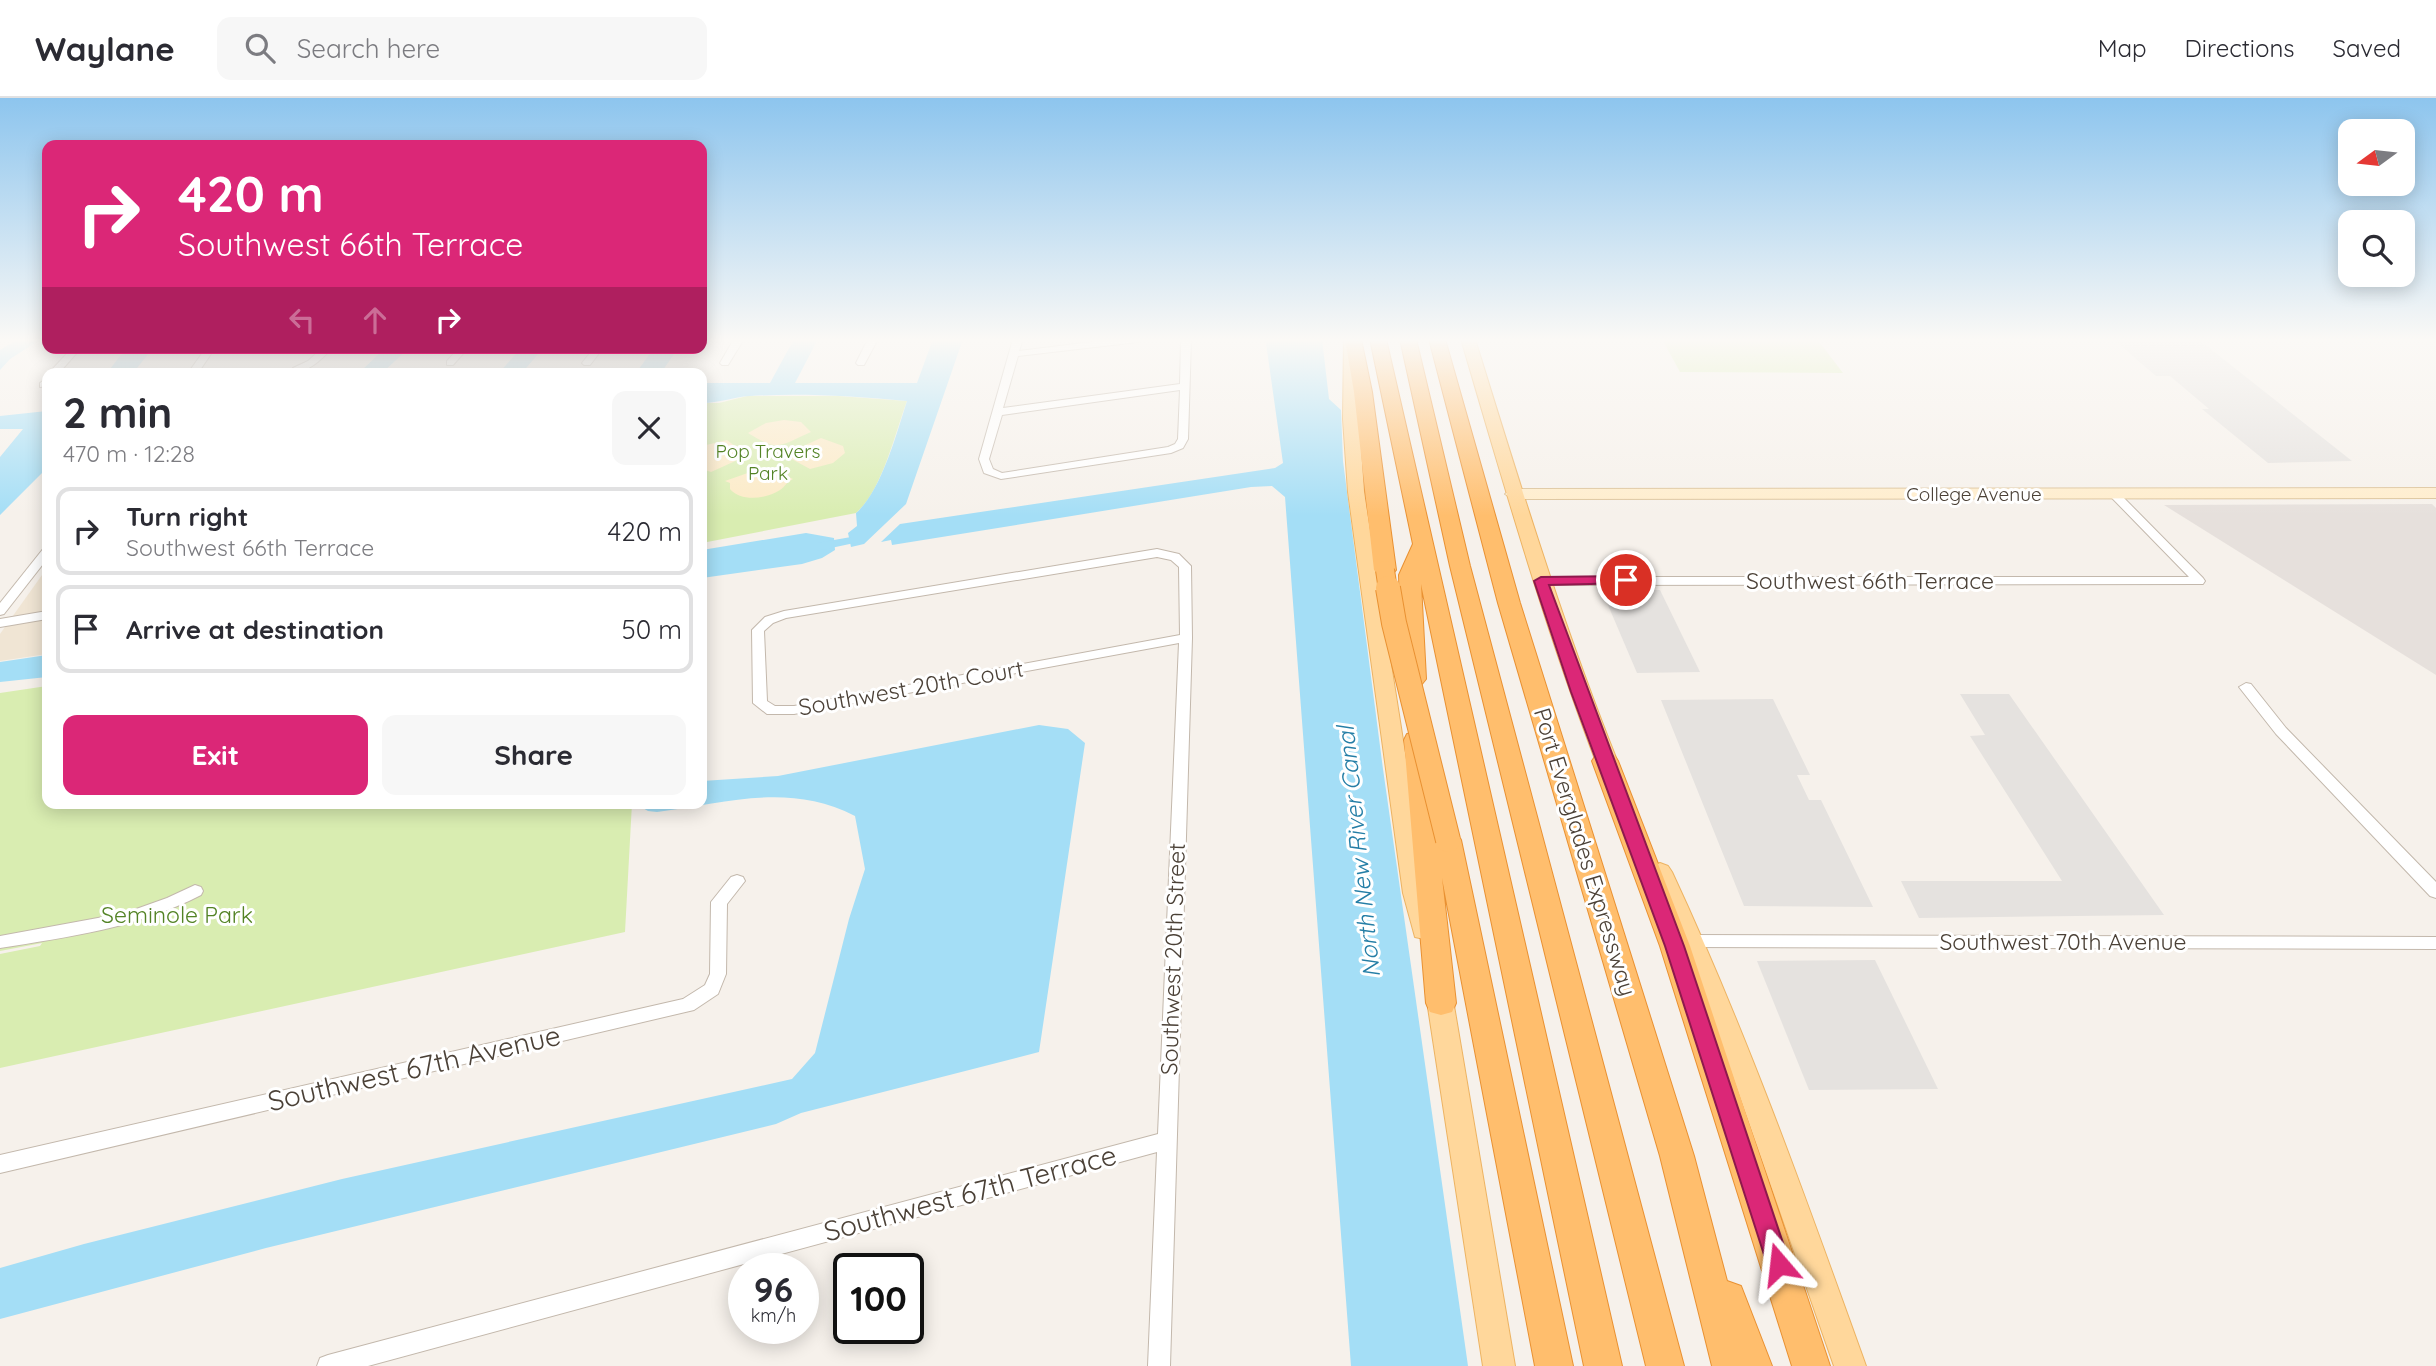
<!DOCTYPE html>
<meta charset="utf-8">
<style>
body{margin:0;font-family:Quicksand,sans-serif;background:#f7f7f7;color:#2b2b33;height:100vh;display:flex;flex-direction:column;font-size:26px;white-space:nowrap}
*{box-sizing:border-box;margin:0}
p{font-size:23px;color:#7c7c81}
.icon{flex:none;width:38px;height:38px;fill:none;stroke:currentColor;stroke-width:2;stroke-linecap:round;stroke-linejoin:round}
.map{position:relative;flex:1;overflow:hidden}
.side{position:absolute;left:42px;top:270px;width:665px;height:441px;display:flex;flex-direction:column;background:#fff;border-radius:14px;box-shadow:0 4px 18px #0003}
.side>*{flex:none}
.banner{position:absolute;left:42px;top:42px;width:665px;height:214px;border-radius:14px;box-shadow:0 4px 18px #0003;background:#db2777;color:#fff;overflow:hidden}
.needle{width:46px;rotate:255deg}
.tools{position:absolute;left:2338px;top:21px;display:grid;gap:14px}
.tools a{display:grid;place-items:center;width:77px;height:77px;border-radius:14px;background:#fff;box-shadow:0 4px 18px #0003;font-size:35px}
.speed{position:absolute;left:728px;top:1155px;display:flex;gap:14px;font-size:35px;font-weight:700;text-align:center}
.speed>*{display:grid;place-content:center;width:91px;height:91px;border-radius:50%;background:#fff;box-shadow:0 4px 18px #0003;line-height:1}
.speed small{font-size:18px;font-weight:400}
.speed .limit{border:4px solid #111;border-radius:10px;background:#fff;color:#111}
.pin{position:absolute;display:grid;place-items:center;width:60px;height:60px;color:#fff;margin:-30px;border:4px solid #fff;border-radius:50%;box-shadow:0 2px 7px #0007}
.me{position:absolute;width:77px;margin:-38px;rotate:343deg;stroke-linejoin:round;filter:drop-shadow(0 0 5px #0008)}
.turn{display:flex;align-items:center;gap:24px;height:147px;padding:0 21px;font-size:32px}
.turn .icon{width:91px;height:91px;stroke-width:2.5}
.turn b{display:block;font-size:49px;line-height:60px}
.lanes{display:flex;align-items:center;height:66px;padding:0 21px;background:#0003;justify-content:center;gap:35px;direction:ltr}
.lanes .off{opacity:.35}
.round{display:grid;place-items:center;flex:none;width:74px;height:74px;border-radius:14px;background:#f7f7f7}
.head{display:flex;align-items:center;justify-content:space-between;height:119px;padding:0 21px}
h1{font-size:42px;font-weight:700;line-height:52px}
.primary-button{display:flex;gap:14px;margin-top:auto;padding:14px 21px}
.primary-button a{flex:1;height:80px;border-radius:14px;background:#db2777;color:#fff;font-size:28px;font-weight:700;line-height:80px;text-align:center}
.primary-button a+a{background:#f7f7f7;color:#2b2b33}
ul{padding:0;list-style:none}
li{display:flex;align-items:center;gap:21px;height:88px;margin:0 14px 10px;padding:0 7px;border:4px solid #e1e1e2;border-radius:14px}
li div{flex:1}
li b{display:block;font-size:26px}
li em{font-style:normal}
header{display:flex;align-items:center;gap:42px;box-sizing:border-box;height:98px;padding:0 35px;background:#fff;border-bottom:2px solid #e1e1e2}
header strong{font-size:33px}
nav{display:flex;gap:38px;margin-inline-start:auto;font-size:24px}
.search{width:490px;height:63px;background:#f7f7f7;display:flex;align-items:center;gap:18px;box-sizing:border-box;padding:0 24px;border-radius:14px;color:#7c7c81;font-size:26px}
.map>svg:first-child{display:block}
</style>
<header>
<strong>Waylane</strong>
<div class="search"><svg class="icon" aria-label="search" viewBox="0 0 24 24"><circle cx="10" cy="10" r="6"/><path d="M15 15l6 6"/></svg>Search here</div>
<nav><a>Map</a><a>Directions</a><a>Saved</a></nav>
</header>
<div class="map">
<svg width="2436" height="1268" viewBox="0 0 2436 1268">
<rect width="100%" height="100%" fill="#f6f1eb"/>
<path fill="#e6e0dc" d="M2432,406L2436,410V577L2164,407Z"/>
<path fill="#f0e5d4" d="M47,470V556L0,563V536Z"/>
<g fill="#d9edb1">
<path d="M1662,241H1817L1843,275L1680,274Z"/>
<path d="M747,298H838L907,303C895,335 882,393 856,415L702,445V305H719Z"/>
<path d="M47,588V705H632L625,834L0,970V856L40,848L42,845L0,853V595Z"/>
</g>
<g fill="#fceac5">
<path d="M784,322L801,324L811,334C779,348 779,354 748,335L766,325Z"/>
<path d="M821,340L843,348L845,355L833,365L810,371L788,359L790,354Z"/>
<path d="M727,342L744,355L742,360L711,374L702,371V348Z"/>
<path d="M769,370L793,381C786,384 786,388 780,392C766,401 741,404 730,391V385L725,383L759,371Z"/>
</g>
<g fill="#e5e2df">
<path d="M2113,241H2198L2352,363L2268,365L2202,311H2209L2170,278H2156Z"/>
<path d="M1660,492L1700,574L1637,575L1602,493Z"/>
<path d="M1960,596H2009L2164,817L1919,820L1901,783H2062L1970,638L1985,637Z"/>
<path d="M1773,601L1810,677H1797L1809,702H1821L1873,809L1744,808L1661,602Z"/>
<path d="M1875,862L1938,991L1809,992L1757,863Z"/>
</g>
<g fill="#a4def6">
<path d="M18,241H41L10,261L0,272V252Z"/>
<path d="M794,241H818L795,285H917L933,241H963L906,406L864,446L851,449L848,435L857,428L856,415C881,394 897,334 907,303C855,298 801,295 750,298C733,299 719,305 702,305V285H770Z"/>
<path d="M1263,241H1322L1329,301L1341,312L1343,363L1383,671L1468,1268H1351L1285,399L1272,388L1251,389L892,447L891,442L881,444L900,426L1275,370L1283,365L1266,245Z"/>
<path d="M131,250H153L133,275H107L120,258Z"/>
<path d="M385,250H409L382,275H359Z"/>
<path d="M521,250H543L522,275H499Z"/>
<path d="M654,250H678L661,275H636Z"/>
<path d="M47,313V370L0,417V359L23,331H0V318Z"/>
<path d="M806,435L834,440L835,452L822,460L802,466L702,480V452Z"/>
<path d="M47,557V579L0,584V564Z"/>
<path d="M1039,627L1068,631L1085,645L1039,954L801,1015L776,1026L266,1150L0,1221V1170L84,1146L342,1081L792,981L815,955L849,821L865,771L855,718C788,684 727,705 657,714L648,713L634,705H702V683L778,678Z"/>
</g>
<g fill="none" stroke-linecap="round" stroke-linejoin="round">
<path fill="#a4def6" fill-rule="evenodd" d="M860,429L866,432L859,444L817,453L811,449L817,445L851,439L856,430Z"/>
<g stroke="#c3b8ac" stroke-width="2">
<g id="street">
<path d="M734,241H744L728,267H722L720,265Z"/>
<path d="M868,241H878L864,267H858L856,265Z"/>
<path d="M1013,241H1023L1019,253L1116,241H1143L1138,244L1018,258L1003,310L1180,286L1181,241H1191L1188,341L1183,350L1171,355L1001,381L984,375L979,361ZM1180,292L1178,341L1175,346L1168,349L1002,375L993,371L989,361L1002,317Z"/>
<path d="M72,250H81L59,275H49Z"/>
<path d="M206,250H215L198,275H188Z"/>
<path d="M322,250H332C322,261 308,275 293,274V270L308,263Z"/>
<path d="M459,250H468L453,267H447V263Z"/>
<path d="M594,250H603L590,267H584L582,265Z"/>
<path d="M47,280V288L40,289V285Z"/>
<path d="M2115,394L2119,395L2203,480L2205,483L2203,486L1541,487L1535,483L1541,479H2189L2111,399L2109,397Z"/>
<path d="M43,451H47V461L4,516L0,517V505Z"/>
<path d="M1157,451L1179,456L1191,468L1192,540L1170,1268H1148L1157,1054L368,1268H317L320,1260L328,1257L1158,1036L1179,545L794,616H767L753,605L752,532L765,519L784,513ZM1157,459L1171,462L1179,469L1180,537L794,608H775L767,603L764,533L773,525L786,520Z"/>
<path d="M47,513V521L0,529V521Z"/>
<path d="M2246,585L2251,586L2286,630L2436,784V800L2430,798L2276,636L2239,589Z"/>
<path d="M737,777L743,779L745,783L727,806L726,876L718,896L694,912L0,1075V1057L683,901L705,887L710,876L711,804L731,779Z"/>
<path d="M195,787L201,789L203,793L201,797C137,830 69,839 0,850V838L125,815L167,800Z"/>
<path d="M1690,837L2436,839V851L1690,849L1684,848L1682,843L1684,838Z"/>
</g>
</g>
<g stroke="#dcc39a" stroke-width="2">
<path id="secondary" d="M2436,390V400L1513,401L1505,396L1513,391Z"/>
</g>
<g stroke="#edb362" stroke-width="2">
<g id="primary">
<path d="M1344,241H1358L1359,321L1364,394L1427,795L1436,832L1433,839L1424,841L1415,839L1403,795L1348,394L1343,321Z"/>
<path d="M1461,241H1475C1521,390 1566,538 1625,682L1622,687L1614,689L1606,687L1603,682C1547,538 1505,390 1461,241Z"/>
<path d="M1660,765L1668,768L1672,774C1747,935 1806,1101 1866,1268H1834L1725,956L1648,774L1652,768Z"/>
<path d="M1438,880L1447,883L1451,890L1515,1268H1483L1425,890L1429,883Z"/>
</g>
</g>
<g stroke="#e99132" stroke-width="2">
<g id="highway">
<path d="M1345,241H1361L1372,294L1396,472L1392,476H1378L1374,472L1354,294Z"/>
<path d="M1370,241H1386L1622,1268H1584L1421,486L1426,581L1422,586L1414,588L1406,586L1402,581L1399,477L1413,446Z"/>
<path d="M1400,241H1416L1470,468L1684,1268H1646L1450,468Z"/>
<path d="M1429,241H1445L1520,505L1694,1058L1727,1183L1741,1188L1772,1268H1712L1660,1058L1498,505Z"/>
<path d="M1416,634L1425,636L1428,642L1437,738L1448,732L1457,735L1461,742L1573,1268H1535L1442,780L1456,905L1452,914L1441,917L1430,914L1426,905L1404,642L1407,636Z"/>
<path d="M1605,655L1614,657L1618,663L1690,848L1830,1268H1792L1660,848L1592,663L1596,657Z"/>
</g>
</g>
<use href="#street" fill="#fff" fill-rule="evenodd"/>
<use href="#secondary" fill="#ffedcc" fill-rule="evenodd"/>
<use href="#primary" fill="#ffd79b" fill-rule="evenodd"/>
<use href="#highway" fill="#ffbe6d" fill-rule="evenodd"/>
<g stroke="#e99132" stroke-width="20" stroke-linecap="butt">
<path id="highway-bridge-far1" d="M1385,472L1388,492"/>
</g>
<g stroke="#e99132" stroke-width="26" stroke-linecap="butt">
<path id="highway-bridge" d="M1388,490L1394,525L1448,742"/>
</g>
<use href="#highway-bridge-far1" stroke="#ffbe6d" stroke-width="18"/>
<use href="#highway-bridge" stroke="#ffbe6d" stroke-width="24"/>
</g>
<linearGradient id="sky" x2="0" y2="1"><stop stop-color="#8dc5ee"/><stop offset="0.58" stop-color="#fbf9f6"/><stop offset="1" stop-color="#fbf9f6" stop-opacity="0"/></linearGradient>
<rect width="2436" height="418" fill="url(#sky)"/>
<path fill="#db2777" stroke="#8e194d" stroke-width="2" d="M1626,478L1631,480V485L1549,487L1684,848L1790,1166L1787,1174L1779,1177L1770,1174L1767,1166L1665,848L1571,594L1534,483L1541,479Z"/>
<g text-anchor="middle" stroke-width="6" stroke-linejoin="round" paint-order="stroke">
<g font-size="19" fill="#538325" stroke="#fff">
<text x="768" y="360">Pop Travers<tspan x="768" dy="22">Park</tspan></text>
</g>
<g font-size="19" fill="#4b4137" stroke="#fff">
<text x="1974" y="403">College Avenue</text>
</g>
<g font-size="23" fill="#4b4137" stroke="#fff">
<text x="1870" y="491">Southwest 66th Terrace</text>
<text transform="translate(911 590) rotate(-10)" y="8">Southwest 20th Court</text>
<text transform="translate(1585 754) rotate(73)" y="8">Port Everglades Expressway</text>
<text x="2063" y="852">Southwest 70th Avenue</text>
<text transform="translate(1173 861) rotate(-88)" y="8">Southwest 20th Street</text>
</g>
<g font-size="23" fill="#538325" stroke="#fff">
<text x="177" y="825">Seminole Park</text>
</g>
<g font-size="24" font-style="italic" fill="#247ea6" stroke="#fff">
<text transform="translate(1359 754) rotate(-96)" y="8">North New River Canal</text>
</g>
<g font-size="28" fill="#4b4137" stroke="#fff">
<text transform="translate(414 970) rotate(-13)" y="10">Southwest 67th Avenue</text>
<text transform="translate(970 1095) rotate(-15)" y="10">Southwest 67th Terrace</text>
</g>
</g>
</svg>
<div class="tools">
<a><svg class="needle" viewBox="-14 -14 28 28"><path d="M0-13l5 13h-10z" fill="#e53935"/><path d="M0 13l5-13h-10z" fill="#7c7c81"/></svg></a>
<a><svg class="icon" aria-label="search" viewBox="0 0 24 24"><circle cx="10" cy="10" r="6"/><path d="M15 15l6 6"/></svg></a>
</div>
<div class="speed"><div>96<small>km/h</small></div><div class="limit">100</div></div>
<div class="pin" style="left:1626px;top:482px;background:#d93025"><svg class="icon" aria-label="arrive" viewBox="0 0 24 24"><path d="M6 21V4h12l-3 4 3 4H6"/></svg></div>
<svg class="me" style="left:1779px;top:1166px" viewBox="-20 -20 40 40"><path d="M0-17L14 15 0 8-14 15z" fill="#db2777" stroke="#fff" stroke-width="4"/></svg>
<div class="banner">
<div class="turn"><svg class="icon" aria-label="right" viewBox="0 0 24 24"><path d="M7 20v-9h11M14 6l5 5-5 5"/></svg><div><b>420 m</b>Southwest 66th Terrace</div></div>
<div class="lanes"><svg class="icon off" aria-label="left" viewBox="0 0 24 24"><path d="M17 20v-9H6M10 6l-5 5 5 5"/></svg><svg class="icon off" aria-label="ahead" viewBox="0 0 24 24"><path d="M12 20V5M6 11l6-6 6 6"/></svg><svg class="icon" aria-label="right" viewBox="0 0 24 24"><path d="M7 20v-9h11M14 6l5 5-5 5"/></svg></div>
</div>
<section class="side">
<div class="head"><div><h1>2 min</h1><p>470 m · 12:28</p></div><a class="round"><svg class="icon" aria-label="close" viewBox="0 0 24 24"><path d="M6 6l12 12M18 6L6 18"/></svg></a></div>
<ul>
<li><svg class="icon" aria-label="right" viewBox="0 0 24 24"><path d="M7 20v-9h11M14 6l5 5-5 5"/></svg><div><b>Turn right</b><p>Southwest 66th Terrace</p></div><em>420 m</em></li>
<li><svg class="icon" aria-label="arrive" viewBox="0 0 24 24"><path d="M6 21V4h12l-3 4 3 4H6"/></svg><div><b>Arrive at destination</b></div><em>50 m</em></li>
</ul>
<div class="primary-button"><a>Exit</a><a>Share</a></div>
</section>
</div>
